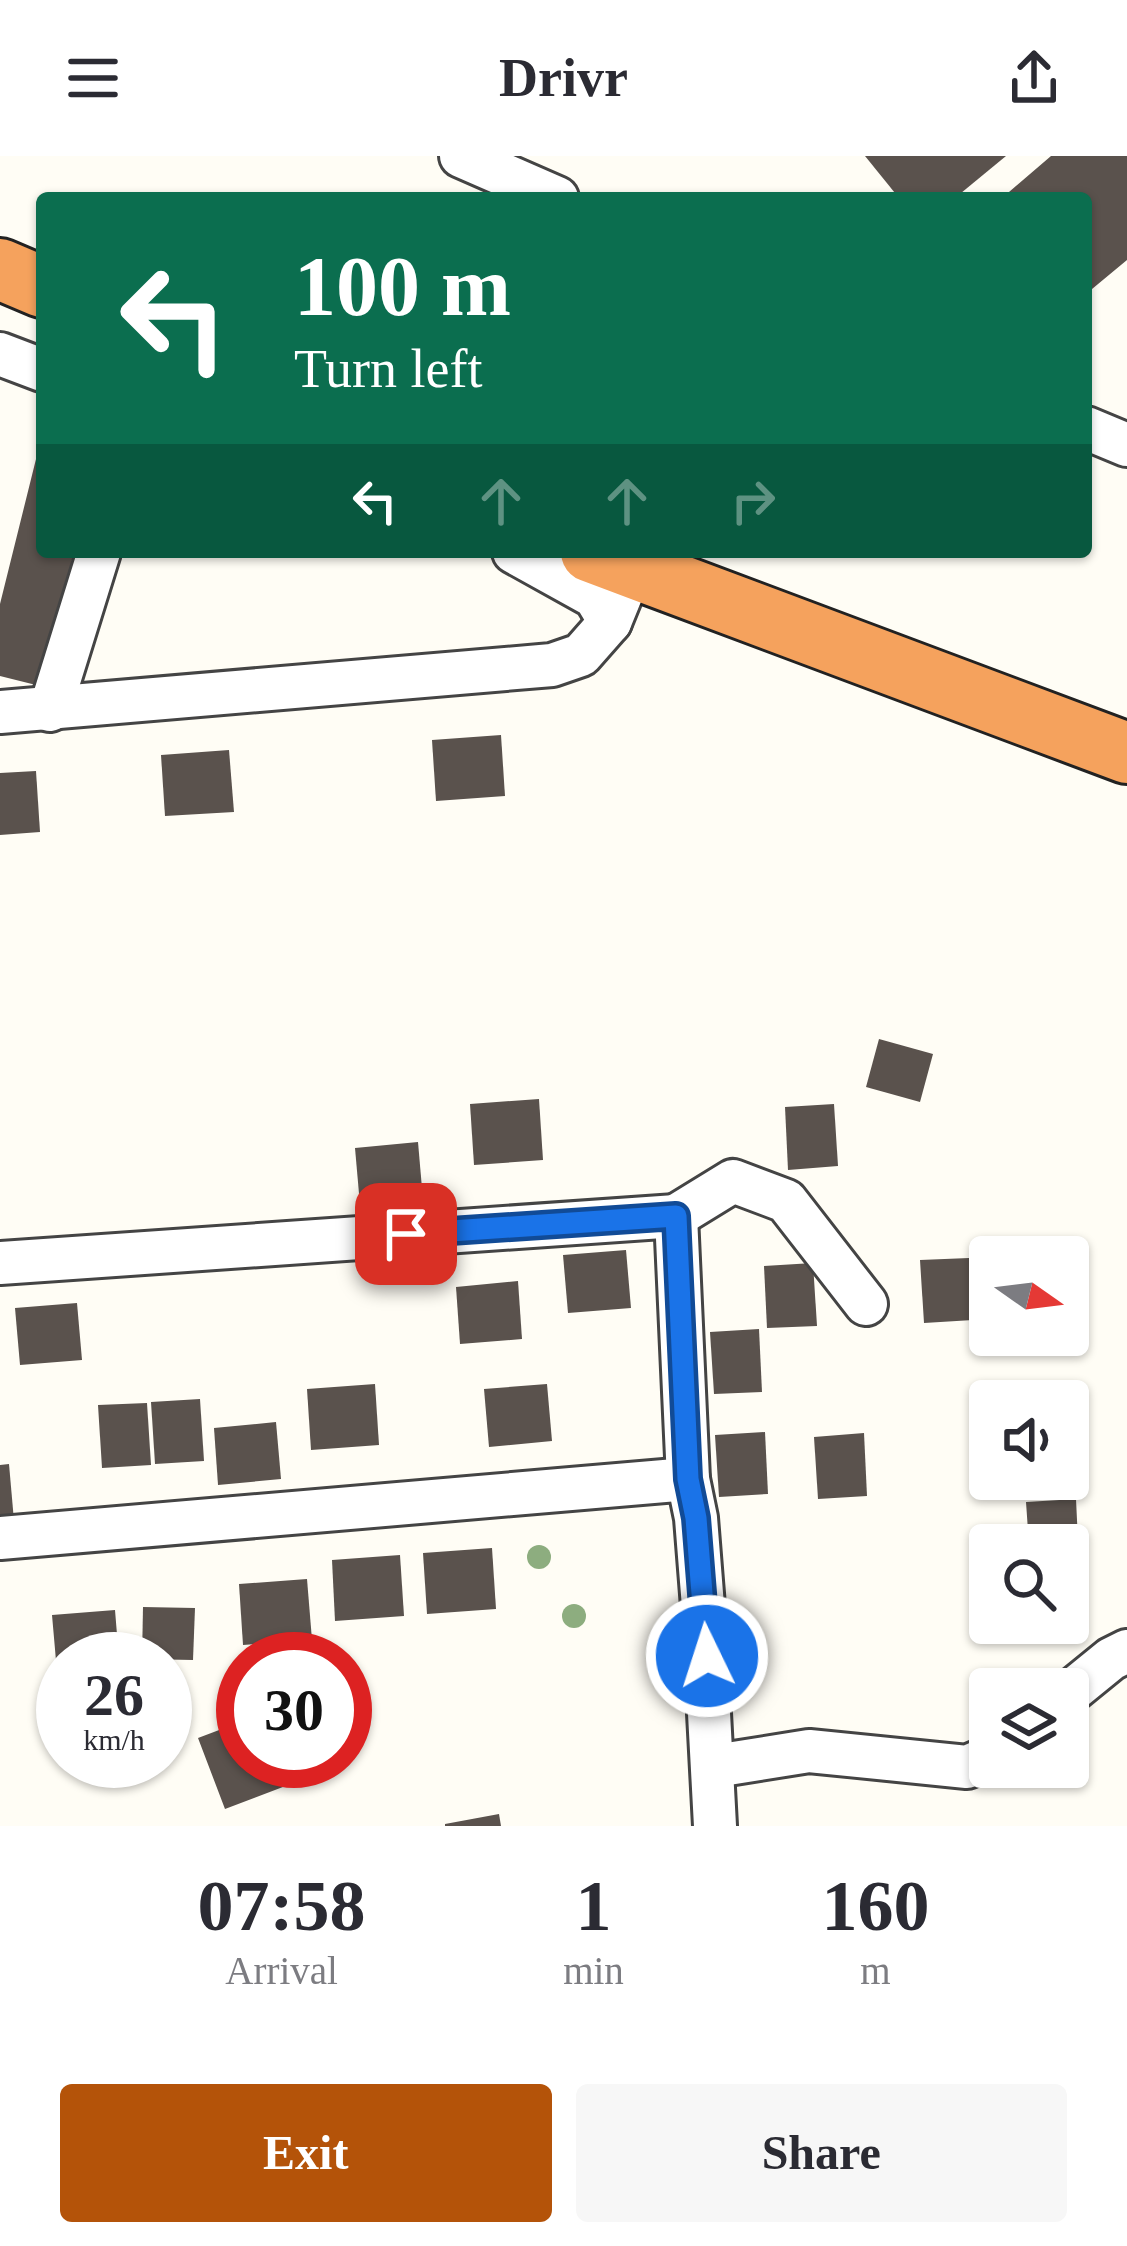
<!DOCTYPE html>
<style>
body{margin:0;font-family:"Times New Roman",serif;background:#f7f7f7;color:#2b2b33;height:100vh;display:flex;flex-direction:column;font-size:45px;white-space:nowrap}
*{box-sizing:border-box;margin:0}
p{font-size:39px;color:#7c7c81}
.icon{flex:none;width:66px;height:66px;fill:none;stroke:currentColor;stroke-width:2;stroke-linecap:round;stroke-linejoin:round}
.map{position:relative;height:1670px;overflow:hidden}
.details{display:flex;flex-direction:column;background:#fff;flex:1}
.details>*{flex:none}
.top-card{position:absolute;left:36px;top:36px;width:1056px;height:366px;border-radius:12px;box-shadow:0 3px 9px #0004;background:#0b6e4f;color:#fff;overflow:hidden}
.needle{width:78px;rotate:104deg}
.controls{position:absolute;left:969px;top:1080px;display:grid;gap:24px}
.controls a{display:grid;place-items:center;width:120px;height:120px;border-radius:12px;background:#fff;box-shadow:0 3px 9px #0004;font-size:60px}
.speed{position:absolute;left:36px;top:1476px;display:flex;gap:24px;font-size:60px;font-weight:700;text-align:center}
.speed>*{display:grid;place-content:center;width:156px;height:156px;border-radius:50%;background:#fff;box-shadow:0 3px 9px #0004;line-height:1}
.speed small{font-size:30px;font-weight:400}
.speed .limit{border:18px solid #d22;background:#fff;color:#111}
.pin{position:absolute;display:grid;place-items:center;width:102px;height:102px;color:#fff;margin:-51px;border-radius:24px;box-shadow:0 6px 18px #0006}
.me{position:absolute;width:132px;margin:-66px;rotate:356deg;stroke-linejoin:round;filter:drop-shadow(0 0 9px #0008)}
.turn{display:flex;align-items:center;gap:42px;height:252px;padding:0 60px;font-size:54px}
.turn .icon{width:156px;height:156px;stroke-width:2.5}
.turn b{display:block;font-size:84px;line-height:102px}
.lanes{display:flex;align-items:center;height:114px;padding:0 60px;background:#0003;justify-content:center;gap:60px;direction:ltr}
.lanes .off{opacity:.35}
.eta{display:flex;justify-content:space-evenly;align-items:center;height:204px;text-align:center}
.eta b{font-size:72px;font-weight:800;line-height:84px}
.action{display:flex;gap:24px;margin-top:auto;padding:24px 60px}
.action a{flex:1;height:138px;border-radius:12px;background:#b45309;color:#fff;font-size:48px;font-weight:800;line-height:138px;text-align:center}
.action a+a{background:#f7f7f7;color:#2b2b33}
header{display:flex;justify-content:space-between;align-items:center;height:156px;padding:0 60px;background:#fff;font-size:54px;font-weight:800}
.map>svg:first-child{display:block}
</style>
<header><svg class="icon" aria-label="menu" viewBox="0 0 24 24"><path d="M4 6h16M4 12h16M4 18h16"/></svg>Drivr<svg class="icon" aria-label="share" viewBox="0 0 24 24"><path d="M12 15V3M7 8l5-5 5 5M5 13v7h14v-7"/></svg></header>
<div class="map">
<svg width="1127" height="1670" viewBox="0 0 1127 1670">
<rect width="100%" height="100%" fill="#fffdf5"/>
<g fill="#5a524d">
<path d="M865,0H1006L955,42H899Z"/>
<path d="M1051,0H1127V104L1086,138V42H1002Z"/>
<path d="M40,287L42,396H74L40,530L0,520V448Z"/>
<path d="M501,579L505,640L436,645L432,584Z"/>
<path d="M229,594L234,656L165,660L161,599Z"/>
<path d="M36,615L40,676L0,679V617Z"/>
<path d="M879,883L933,898L920,946L866,931Z"/>
<path d="M539,943L543,1004L474,1009L470,948Z"/>
<path d="M834,948L838,1010L788,1014L785,951Z"/>
<path d="M418,986L423,1044L360,1049L355,992Z"/>
<path d="M626,1094L631,1152L568,1157L563,1099Z"/>
<path d="M969,1102L973,1164L924,1167L920,1104Z"/>
<path d="M813,1107L817,1170L767,1172L764,1110Z"/>
<path d="M518,1125L522,1183L460,1188L456,1131Z"/>
<path d="M77,1147L82,1204L20,1209L15,1152Z"/>
<path d="M759,1173L762,1236L714,1238L710,1176Z"/>
<path d="M375,1228L379,1289L311,1294L307,1233Z"/>
<path d="M547,1228L552,1285L489,1291L484,1233Z"/>
<path d="M200,1243L204,1305L155,1308L151,1246Z"/>
<path d="M147,1247L151,1309L102,1312L98,1249Z"/>
<path d="M276,1266L281,1323L218,1329L214,1272Z"/>
<path d="M765,1276L768,1338L719,1341L715,1279Z"/>
<path d="M864,1277L867,1340L818,1343L814,1281Z"/>
<path d="M9,1308L14,1365L0,1367V1309Z"/>
<path d="M1076,1343L1079,1406H1068V1389H1029L1026,1346Z"/>
<path d="M492,1392L496,1453L427,1458L423,1397Z"/>
<path d="M400,1399L404,1460L335,1465L332,1404Z"/>
<path d="M307,1423L312,1484L243,1489L239,1428Z"/>
<path d="M143,1451L195,1452L193,1504L142,1503Z"/>
<path d="M115,1454L119,1503H63V1516H57L52,1459Z"/>
<path d="M243,1565V1605H288L296,1626L225,1653L198,1582Z"/>
<path d="M499,1658L501,1670H445V1668Z"/>
</g>
<g fill="none" stroke-linecap="round" stroke-linejoin="round">
<g stroke="#444" stroke-width="48">
<g id="minor">
<path d="M461,0L557,42"/>
<path d="M0,198L42,214"/>
<path d="M1086,272L1127,289"/>
<path d="M514,396L595,441L610,466"/>
<path d="M50,554L99,396"/>
<path d="M0,556L552,509L581,499L610,466L632,412"/>
<path d="M676,1060L733,1025L786,1045L866,1148"/>
<path d="M0,1107L676,1060L688,1323L696,1362L704,1463L715,1670"/>
<path d="M0,1382L688,1323"/>
<path d="M1068,1538L1111,1503L1127,1495"/>
<path d="M715,1610L809,1595L967,1611L990,1601"/>
</g>
</g>
<g stroke="#222" stroke-width="66">
<g id="highway">
<path d="M0,113L42,131"/>
<path d="M591,396L1127,597"/>
</g>
</g>
<use href="#minor" stroke="#fff" stroke-width="42"/>
<use href="#highway" stroke="#f5a25d" stroke-width="60"/>
</g>
<g fill="#8dad7f">
<circle cx="539" cy="1401" r="12"/>
<circle cx="574" cy="1460" r="12"/>
</g>
<g fill="none" stroke-linecap="round" stroke-linejoin="round">
<g stroke="#114b97" stroke-width="30">
<path id="route" d="M406,1078L676,1060L688,1323L696,1362L707,1500"/>
</g>
<use href="#route" stroke="#1a73e8" stroke-width="21"/>
</g>
</svg>
<div class="controls">
<a><svg class="needle" viewBox="-14 -14 28 28"><path d="M0-13l5 13h-10z" fill="#e53935"/><path d="M0 13l5-13h-10z" fill="#7c7c81"/></svg></a>
<a><svg class="icon" aria-label="sound" viewBox="0 0 24 24"><path d="M4 9h4l5-4v14l-5-4H4zM17 9q2 3 0 6"/></svg></a>
<a><svg class="icon" aria-label="search" viewBox="0 0 24 24"><circle cx="10" cy="10" r="6"/><path d="M15 15l6 6"/></svg></a>
<a><svg class="icon" aria-label="layers" viewBox="0 0 24 24"><path d="M12 4l9 5-9 5-9-5zM3 14l9 5 9-5"/></svg></a>
</div>
<div class="speed"><div>26<small>km/h</small></div><div class="limit">30</div></div>
<div class="pin" style="left:406px;top:1078px;background:#d93025"><svg class="icon" aria-label="arrive" viewBox="0 0 24 24"><path d="M6 21V4h12l-3 4 3 4H6"/></svg></div>
<svg class="me" style="left:707px;top:1500px" viewBox="-20 -20 40 40"><circle r="17" fill="#1a73e8" stroke="#fff" stroke-width="3"/><path d="M0-11L8 9 0 5-8 9z" fill="#fff"/></svg>
<div class="top-card">
<div class="turn"><svg class="icon" aria-label="left" viewBox="0 0 24 24"><path d="M17 20v-9H6M10 6l-5 5 5 5"/></svg><div><b>100 m</b>Turn left</div></div>
<div class="lanes"><svg class="icon" aria-label="left" viewBox="0 0 24 24"><path d="M17 20v-9H6M10 6l-5 5 5 5"/></svg><svg class="icon off" aria-label="ahead" viewBox="0 0 24 24"><path d="M12 20V5M6 11l6-6 6 6"/></svg><svg class="icon off" aria-label="ahead" viewBox="0 0 24 24"><path d="M12 20V5M6 11l6-6 6 6"/></svg><svg class="icon off" aria-label="right" viewBox="0 0 24 24"><path d="M7 20v-9h11M14 6l5 5-5 5"/></svg></div>
</div>
</div>
<section class="details">
<div class="eta">
<div><b>07:58</b><p>Arrival</p></div>
<div><b>1</b><p>min</p></div>
<div><b>160</b><p>m</p></div>
</div>
<div class="action"><a>Exit</a><a>Share</a></div>
</section>
